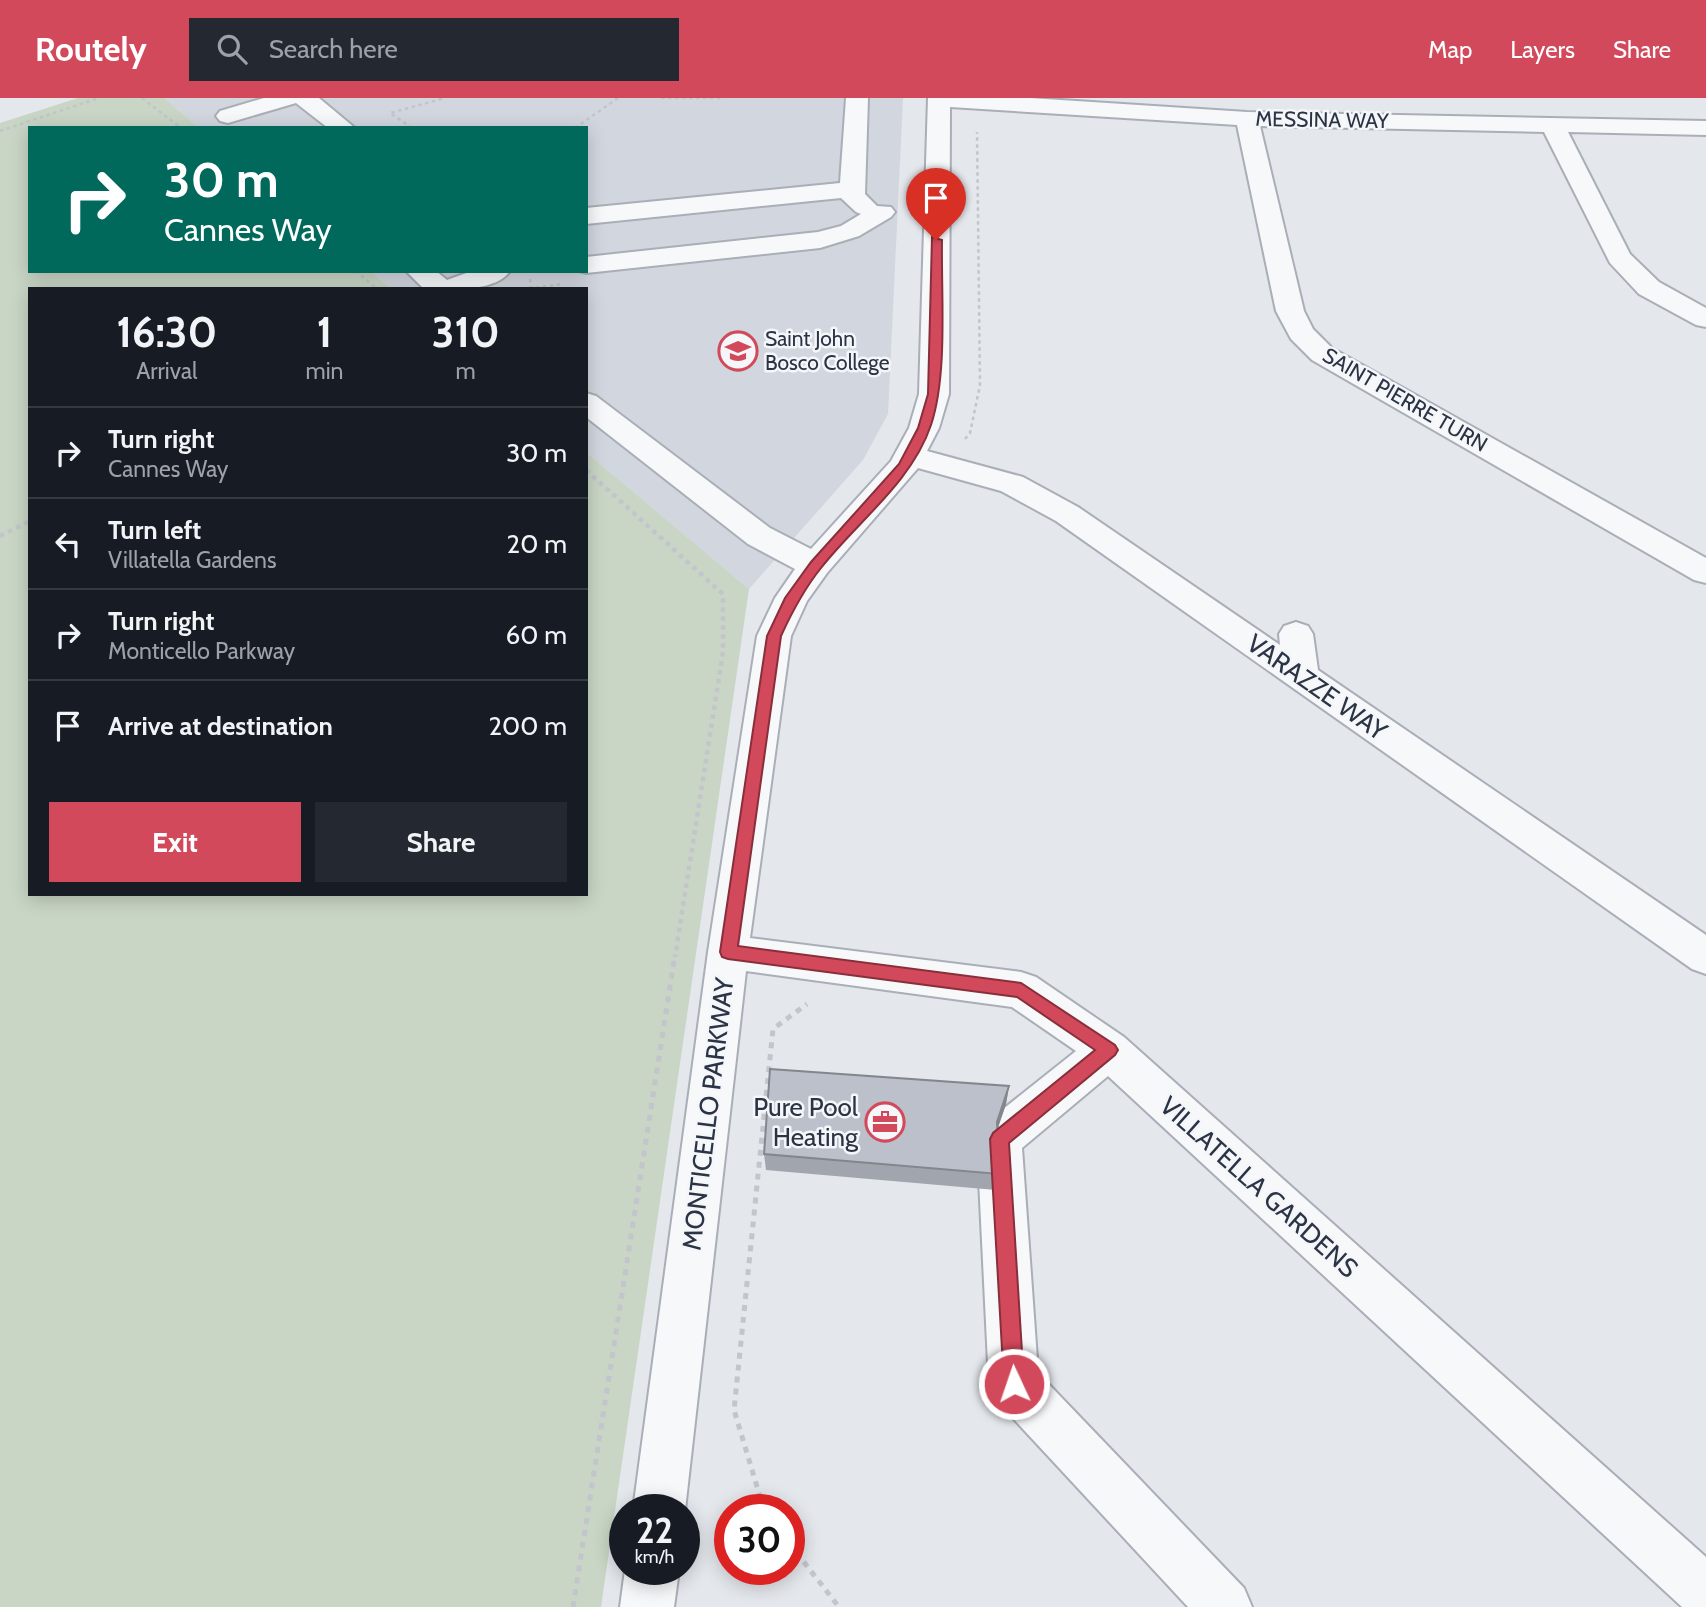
<!DOCTYPE html>
<style>
body{margin:0;font-family:Cabin,sans-serif;background:#242831;color:#f1f3f6;height:100vh;display:flex;flex-direction:column;font-size:26px;white-space:nowrap}
*{box-sizing:border-box;margin:0}
p{font-size:23px;color:#9ea1a6}
.icon{flex:none;width:38px;height:38px;fill:none;stroke:currentColor;stroke-width:2;stroke-linecap:round;stroke-linejoin:round}
.map{position:relative;flex:1;overflow:hidden}
.sheet{position:absolute;left:28px;top:189px;width:560px;height:609px;display:flex;flex-direction:column;background:#171b24;border-radius:0px;box-shadow:0 4px 18px #0003}
.sheet>*{flex:none}
.banner{position:absolute;left:28px;top:28px;width:560px;height:147px;border-radius:0px;box-shadow:0 4px 18px #0003;background:#00695c;color:#fff;overflow:hidden}
.speed{position:absolute;left:609px;top:1396px;display:flex;gap:14px;font-size:35px;font-weight:700;text-align:center}
.speed>*{display:grid;place-content:center;width:91px;height:91px;border-radius:50%;background:#171b24;box-shadow:0 4px 18px #0003;line-height:1}
.speed small{font-size:18px;font-weight:400}
.speed .limit{border:10px solid #d22;background:#fff;color:#111}
.pin{position:absolute;display:grid;place-items:center;width:60px;height:60px;color:#fff;margin:-72px -30px;border-radius:50% 50% 50% 0;rotate:-45deg;box-shadow:0 0 7px #0007}
.pin .icon{rotate:45deg}
.me{position:absolute;width:77px;margin:-38px;rotate:357deg;stroke-linejoin:round;filter:drop-shadow(0 0 5px #0008)}
.turn{display:flex;align-items:center;gap:24px;height:147px;padding:0 21px;font-size:32px}
.turn .icon{width:91px;height:91px;stroke-width:2.5}
.turn b{display:block;font-size:49px;line-height:60px}
.eta{display:flex;justify-content:space-evenly;align-items:center;height:119px;text-align:center}
.eta b{font-size:42px;font-weight:800;line-height:49px}
.button{display:flex;gap:14px;margin-top:auto;padding:14px 21px}
.button a{flex:1;height:80px;border-radius:0px;background:#d1495b;color:#fff;font-size:28px;font-weight:800;line-height:80px;text-align:center}
.button a+a{background:#242831;color:#f1f3f6}
ul{padding:0;list-style:none}
li{display:flex;align-items:center;gap:21px;height:91px;padding:0 21px;border-top:2px solid #363941}
li div{flex:1}
li b{display:block;font-size:26px}
li em{font-style:normal}
header{display:flex;align-items:center;gap:42px;box-sizing:border-box;height:98px;padding:0 35px;background:#d1495b;color:#fff}
header strong{font-size:33px}
nav{display:flex;gap:38px;margin-inline-start:auto;font-size:24px}
.search{width:490px;height:63px;background:#242831;display:flex;align-items:center;gap:18px;box-sizing:border-box;padding:0 24px;border-radius:0px;color:#9ea1a6;font-size:26px}
.map>svg:first-child{display:block}
</style>
<header>
<strong>Routely</strong>
<div class="search"><svg class="icon" aria-label="search" viewBox="0 0 24 24"><circle cx="10" cy="10" r="6"/><path d="M15 15l6 6"/></svg>Search here</div>
<nav><a>Map</a><a>Layers</a><a>Share</a></nav>
</header>
<div class="map">
<svg width="1706" height="1509" viewBox="0 0 1706 1509">
<rect width="100%" height="100%" fill="#e4e7ec"/>
<path fill="#d2d6de" d="M164,0H903L888,316L863,362L749,491L586,354V191H391L371,173H586V30H199Z"/>
<path fill="#c9d6c5" d="M78,0H164L199,30H30V173H371L391,191H30V796H586V354L749,491L601,1509H0V25Z"/>
<g fill="none" stroke-linecap="round" stroke-linejoin="round">
<g stroke="#a9aeb7" stroke-width="4">
<g id="minor">
<path d="M264,0H319L355,30H328L296,5L228,25L220,23L216,18L220,13Z"/>
<path d="M846,0H868L865,96L877,108L891,109L895,114L891,119L859,138L820,150L586,175L579,173H586V159L818,134L841,128L861,116L856,114L841,100L586,126V110L840,85Z"/>
<path d="M928,0H1030L1247,14L1706,23V37L1568,34L1630,156L1659,184L1706,210V229L1696,227L1639,196L1610,165L1544,34L1260,28L1304,213L1313,231L1332,250L1706,460V485L1694,482L1312,262L1291,241L1276,213L1237,27L950,9L949,296L939,330L927,353L1023,379L1078,409L1280,547L1279,536L1284,528L1296,524L1308,528L1313,536L1318,572L1706,837V876L1692,871L1056,423L1001,393L918,370L827,475L807,503L791,538L750,840L1021,874L1036,879L1124,939L1706,1459V1509H1682L1108,978L1022,1050L1038,1275L1244,1490L1252,1509H1188L997,1303L989,1286L977,1041L983,1027L1076,953L1012,909L746,873L685,1412H633L708,854L757,538L775,500L795,471L748,446L586,319V295L596,298L770,430L811,451L891,363L909,330L919,296Z"/>
<path d="M406,173H436L447,182L472,173H510C495,195 448,191 424,191Z"/>
<path d="M625,1472H679L674,1509H620Z"/>
</g>
</g>
<g stroke="#c2c5cb" stroke-width="2.5" stroke-dasharray="3.5 3.5" stroke-linecap="butt">
<path d="M142,0L181,30"/>
<path d="M661,0H723"/>
<path d="M412,30L390,15L445,0"/>
<path d="M575,30L618,0"/>
<path d="M0,33L99,0"/>
<path d="M356,173L377,191"/>
<path d="M530,181L531,190L563,186"/>
<path d="M965,341L970,335L980,287L977,34"/>
</g>
<g stroke="#c2c5cb" stroke-width="4.5" stroke-dasharray="4.5 4.5" stroke-linecap="butt">
<path d="M586,372L723,496V554L675,859"/>
<path d="M0,438L30,423"/>
</g>
<g stroke="#c2c5cb" stroke-width="5" stroke-dasharray="6 6" stroke-linecap="butt">
<path d="M764,1412L734,1312L773,931L807,906"/>
<path d="M789,1445L839,1509"/>
<path d="M573,1509L675,857"/>
</g>
<use href="#minor" fill="#f7f8fa" fill-rule="evenodd"/>
</g>
<path fill="#a1a5ae" d="M1009,988L1006,1006L997,1031L999,1076L996,1092L766,1072L764,1056Z"/>
<path fill="#83868d" d="M1009,988L1006,1006L994,1042L997,1024Z"/>
<path fill="#bbc0ca" stroke="#83868d" stroke-width="2" d="M770,971L1009,988L997,1024L999,1076L764,1056Z"/>
<path fill="#d1495b" stroke="#882f3b" stroke-width="2" d="M932,139L942,142C941,197 948,276 931,327C912,384 857,424 821,470C804,491 792,514 781,538L738,848L1021,885L1115,947L1118,952L1115,957L1009,1045L1024,1286L1021,1293L1014,1296L1007,1293L1004,1286L990,1041L993,1035L1095,952L1017,899L728,861L722,859L720,854L767,538L785,500L811,464L899,366L918,330L928,296Z"/>
<defs>
<g id="school-ring" transform="scale(2.0125)"><circle r="9.5" fill="#f4f6f9" stroke="#d1495b" stroke-width="1.5"/><path d="M0-5L7-2L0 1L-7-2ZM-4 1L0 2.5L4 1V4Q0 6-4 4Z" fill="#d1495b"/></g>
<g id="office-ring" transform="scale(2.0125)"><circle r="9.5" fill="#f4f6f9" stroke="#d1495b" stroke-width="1.5"/><path d="M-6-3h4V-5.5h4V-3h4V5H-6ZM-1-4.5V-3h2v-1.5ZM-6 0V1H6V0Z" fill="#d1495b"/></g>
</defs>
<g fill-rule="evenodd">
<use href="#school-ring" x="738" y="253"/>
<use href="#office-ring" x="885" y="1024"/>
</g>
<g text-anchor="middle" stroke-width="5" stroke-linejoin="round" paint-order="stroke">
<g font-size="21" fill="#2b3445" stroke="#f4f6f9">
<text transform="translate(1322 22) rotate(1)" y="7">MESSINA WAY</text>
<text transform="translate(1405 302) rotate(30)" y="7">SAINT PIERRE TURN</text>
</g>
<g font-size="21" fill="#2b3445" stroke="#f4f6f9" text-anchor="start">
<text x="765" y="248">Saint John<tspan x="765" dy="24">Bosco College</tspan></text>
</g>
<g font-size="26" fill="#2b3445" stroke="#f4f6f9">
<text transform="translate(1317 589) rotate(35)" y="9">VARAZZE WAY</text>
<text transform="translate(708 1016) rotate(-83)" y="9">MONTICELLO PARKWAY</text>
<text transform="translate(1259 1089) rotate(42)" y="9">VILLATELLA GARDENS</text>
</g>
<g font-size="26" fill="#2b3445" stroke="#f4f6f9" text-anchor="end">
<text x="858" y="1018">Pure Pool<tspan x="858" dy="30">Heating</tspan></text>
</g>
</g>
</svg>
<div class="speed"><div>22<small>km/h</small></div><div class="limit">30</div></div>
<div class="pin" style="left:936px;top:142px;background:#d93025"><svg class="icon" aria-label="arrive" viewBox="0 0 24 24"><path d="M6 21V4h12l-3 4 3 4H6"/></svg></div>
<svg class="me" style="left:1014px;top:1286px" viewBox="-20 -20 40 40"><circle r="17" fill="#d1495b" stroke="#fff" stroke-width="3"/><path d="M0-11L8 9 0 5-8 9z" fill="#fff"/></svg>
<div class="banner">
<div class="turn"><svg class="icon" aria-label="right" viewBox="0 0 24 24"><path d="M7 20v-9h11M14 6l5 5-5 5"/></svg><div><b>30 m</b>Cannes Way</div></div>
</div>
<section class="sheet">
<div class="eta">
<div><b>16:30</b><p>Arrival</p></div>
<div><b>1</b><p>min</p></div>
<div><b>310</b><p>m</p></div>
</div>
<ul>
<li><svg class="icon" aria-label="right" viewBox="0 0 24 24"><path d="M7 20v-9h11M14 6l5 5-5 5"/></svg><div><b>Turn right</b><p>Cannes Way</p></div><em>30 m</em></li>
<li><svg class="icon" aria-label="left" viewBox="0 0 24 24"><path d="M17 20v-9H6M10 6l-5 5 5 5"/></svg><div><b>Turn left</b><p>Villatella Gardens</p></div><em>20 m</em></li>
<li><svg class="icon" aria-label="right" viewBox="0 0 24 24"><path d="M7 20v-9h11M14 6l5 5-5 5"/></svg><div><b>Turn right</b><p>Monticello Parkway</p></div><em>60 m</em></li>
<li><svg class="icon" aria-label="arrive" viewBox="0 0 24 24"><path d="M6 21V4h12l-3 4 3 4H6"/></svg><div><b>Arrive at destination</b></div><em>200 m</em></li>
</ul>
<div class="button"><a>Exit</a><a>Share</a></div>
</section>
</div>
